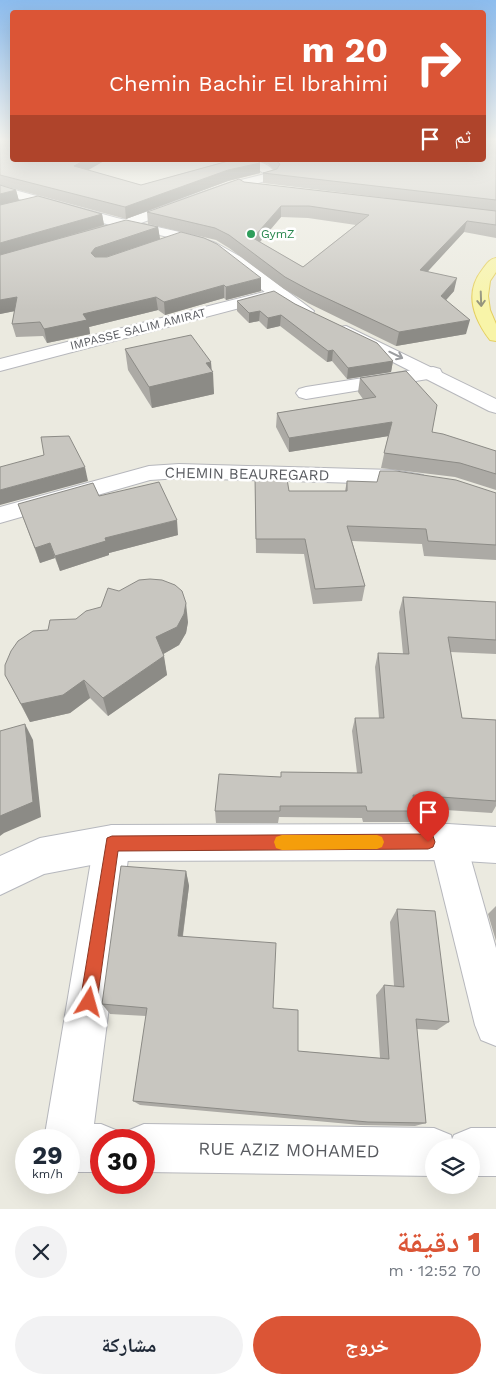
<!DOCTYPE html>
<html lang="ar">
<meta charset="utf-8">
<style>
body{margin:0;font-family:"Work Sans","Noto Naskh Arabic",sans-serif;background:#f2f2f3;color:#1f2937;direction:rtl;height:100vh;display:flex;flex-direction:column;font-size:19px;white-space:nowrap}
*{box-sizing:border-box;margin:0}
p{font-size:16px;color:#747a83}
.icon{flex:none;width:28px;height:28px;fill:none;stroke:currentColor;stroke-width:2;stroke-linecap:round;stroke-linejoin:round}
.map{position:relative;height:1209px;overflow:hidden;direction:ltr}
.sheet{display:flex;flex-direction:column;background:#fff;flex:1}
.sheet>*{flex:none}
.top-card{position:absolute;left:10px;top:10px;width:476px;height:152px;border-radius:5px;box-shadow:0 5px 20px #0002;direction:rtl;background:#db5536;color:#fff;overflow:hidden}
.controls{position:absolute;left:425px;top:1139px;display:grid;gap:10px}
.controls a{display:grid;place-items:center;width:55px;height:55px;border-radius:50%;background:#fff;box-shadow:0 5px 20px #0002;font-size:25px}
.speed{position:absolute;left:15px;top:1129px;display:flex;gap:10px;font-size:25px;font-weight:700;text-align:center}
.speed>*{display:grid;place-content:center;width:65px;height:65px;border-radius:50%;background:#fff;box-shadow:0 5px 20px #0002;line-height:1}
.speed small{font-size:12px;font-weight:400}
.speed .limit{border:8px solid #d22;background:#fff;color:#111}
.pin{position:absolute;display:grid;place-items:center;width:42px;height:42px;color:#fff;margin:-51px -21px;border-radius:50% 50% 50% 0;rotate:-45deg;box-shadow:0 0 5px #0007}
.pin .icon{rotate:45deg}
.me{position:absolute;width:55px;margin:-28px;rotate:8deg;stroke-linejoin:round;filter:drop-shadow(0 0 4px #0008)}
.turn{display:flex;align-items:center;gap:18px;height:105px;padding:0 15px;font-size:22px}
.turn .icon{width:65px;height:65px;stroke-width:2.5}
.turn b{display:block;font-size:35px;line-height:42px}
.then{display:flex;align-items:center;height:48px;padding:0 15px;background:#0003;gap:10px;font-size:19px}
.round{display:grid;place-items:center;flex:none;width:52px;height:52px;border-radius:26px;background:#f2f2f3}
.headline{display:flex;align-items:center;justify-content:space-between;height:85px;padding:0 15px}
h1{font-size:30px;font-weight:800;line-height:38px;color:#db5536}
.cta{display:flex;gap:10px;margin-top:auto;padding:10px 15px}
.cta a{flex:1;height:58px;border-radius:30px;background:#db5536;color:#fff;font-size:20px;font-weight:800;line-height:58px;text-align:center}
.cta a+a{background:#f2f2f3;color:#1f2937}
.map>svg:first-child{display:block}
</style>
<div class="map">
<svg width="496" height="1209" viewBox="0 0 496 1209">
<rect width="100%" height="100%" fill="#ebeae0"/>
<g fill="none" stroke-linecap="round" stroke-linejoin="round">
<g stroke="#b6b7bc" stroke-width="2">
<g id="minor">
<path d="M243,160C259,160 269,163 278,176L276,178L237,189L104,236L99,237L92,233L94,230L229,183L265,174Z"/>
<path d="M272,290L278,292L280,295L278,298L0,371V359Z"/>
<path d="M433,367L440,369L442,373L440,377L306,399L299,397L296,393L299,389L306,387Z"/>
<path d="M179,464L393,470L423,475L426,480L423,485L415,487L393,484L179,478L150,480L0,523V507L149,466Z"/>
<path d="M448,824L461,829L466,842L496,948V1046L481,1040L475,1025L430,842L435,829Z"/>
<path d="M112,825L125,830L130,843L94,1124H101L118,1131L121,1140H101V1172H69V1140H44L94,843L99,830Z"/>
<path d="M144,1124L434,1128L451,1135L452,1139L454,1135L471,1128H496V1176H471V1148H434V1176L144,1172V1140H124L127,1131Z"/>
</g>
</g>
<g stroke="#b6b7bc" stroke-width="2">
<g id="tertiary">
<path d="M0,186L117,218L193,235L216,243L241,257L314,311L312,315C290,320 238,267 217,255C186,237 149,234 114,226C76,216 38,204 0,194Z"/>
<path d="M346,326L496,399V413L489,411L340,335L337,331L340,327Z"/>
</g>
</g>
<g stroke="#b6b8be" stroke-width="2">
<path id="secondary" d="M448,824L496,827V863L448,860L112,861L44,874L0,895V856L40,838L112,825Z"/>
</g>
<g stroke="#e5cf5e" stroke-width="2">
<path id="primary" d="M496,258V272L490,281L488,296L490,310L496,324V341L490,340C474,319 464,293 482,270C486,265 489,259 496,258Z"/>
</g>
<use href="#minor" fill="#fff" fill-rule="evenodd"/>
<use href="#tertiary" fill="#fff" fill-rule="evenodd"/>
<use href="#secondary" fill="#fff" fill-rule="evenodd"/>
<use href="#primary" fill="#f8f4a8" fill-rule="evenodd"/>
</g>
<g fill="#acaaa5" fill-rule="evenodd">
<path d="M0,140L88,170L141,185L227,161L224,160H484L496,140V238L464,232L428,271L454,291L446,300L466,334L396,346L308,303L284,289L229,248L216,240L148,224L147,212L244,182L386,198L263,183V173L274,170L268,164L257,161L260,173L228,181L126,219L0,185ZM281,217L308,218L356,225L303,267L260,242Z"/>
<path d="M0,185L16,190L19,201L102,214L104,225L158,227L160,239L261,291L226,300L224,298L165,315L158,310L89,327L90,334L47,343L43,336L16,337L12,324L15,311L0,314Z"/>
<path d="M237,301L295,304L393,361L391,372L347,379L332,361L327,362L280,326L267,329L259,321L249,323L237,311Z"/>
<path d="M125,349L211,370L214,394L152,408L128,370Z"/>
<path d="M360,378L432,432L496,451V490L455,477L381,468L388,436L289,452L276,427L277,413L363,399L358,392Z"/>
<path d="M255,478L289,491H345L347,481L496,493V560L424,556L422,544L352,541L365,586L362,601L313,604L304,554L256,553Z"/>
<path d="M99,496L178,535L109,553V555L60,571L55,558L40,563L18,504Z"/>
<path d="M403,597L496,602V654L450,652L462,718L496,720V806L492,813L415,808V811L410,822H363L362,818L279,817L278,823H216L215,811L281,777V772L357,773L352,731L355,718H379L375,667L378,653L403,654L399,612Z"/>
<path d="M188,622L186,633L179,645L163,654L167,675L108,716L90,698L70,713L30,722L5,675Z"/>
<path d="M186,871L189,886L183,936L273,1008L298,1051L380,1058L376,995L384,985L394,986L390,922L397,909L449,1022L437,1030L417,1029L426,1123L415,1126L360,1125L140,1105L133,1101L146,1016L110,1014L102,1004Z"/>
<path d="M496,906V941L488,914Z"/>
</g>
<g fill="#8c8b86">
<path d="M85,160H106L76,177L74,166Z"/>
<path d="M260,163V173L228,181L126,219L125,207L228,170Z"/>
<path d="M16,190L19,201L0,206V194Z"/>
<path d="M281,206V217L253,250V238Z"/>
<path d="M102,214L104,225L0,256V243Z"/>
<path d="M467,221L464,232L418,282L420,270Z"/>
<path d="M158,227L160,239L97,260L91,253L95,248Z"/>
<path d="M261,278V291L226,300V287Z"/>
<path d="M457,278L454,291L438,309L441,296Z"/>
<path d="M224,285V298L165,315L164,302Z"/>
<path d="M17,297L20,310L0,314V300Z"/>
<path d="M156,297L158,310L89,327L90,334L47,343L44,329L83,314Z"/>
<path d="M260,311L259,321L249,323V313Z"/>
<path d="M281,315L280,326L267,329L268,318Z"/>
<path d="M470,320L466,334L396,346L399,332Z"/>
<path d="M333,350L332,361L327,362L328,351Z"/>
<path d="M393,361L391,372L347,379L348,368Z"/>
<path d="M211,362L212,373L213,372L214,394L152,408L149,387L206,363Z"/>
<path d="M392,422L389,436L289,452V438Z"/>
<path d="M85,467L88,481L0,505V490Z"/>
<path d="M177,520L178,535L109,553V555L60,571L55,556L105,538Z"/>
<path d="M50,543L55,558L40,563L35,548Z"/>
<path d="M186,603L188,622L186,633L179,645L160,656L156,637Z"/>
<path d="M164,656L167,675L108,716L103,698Z"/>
<path d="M84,680L90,698L70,713L30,722L21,704Z"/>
<path d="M25,724L33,740L41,817L4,833L0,836V816Z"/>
<path d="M186,871L189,886L181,948L178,936Z"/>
</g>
<g fill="#c8c6c0" stroke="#8c8b86" fill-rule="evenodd">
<path d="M0,140H12V160H85L74,166L141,185L232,160H256L260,163L228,170L125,207L0,175Z"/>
<path d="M484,140H496V200L263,173L277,169L280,164L275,160H484Z"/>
<path d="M239,179L244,182L496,211V225L467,221L420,270L457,278L441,296L470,320L399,332L309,290L285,277L229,235L215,228L147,212ZM281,206H309L369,215L303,267L253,238Z"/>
<path d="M0,185L16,190L0,194Z"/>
<path d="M38,196L102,214L0,243V205Z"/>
<path d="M126,220L158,227L95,248L91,253L95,257H107L181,232L204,238L217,244L261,278L226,287L224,285L164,302L156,297L83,314L87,320L44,329L40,322L12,324L17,297L0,300V255Z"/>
<path d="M274,291L295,304L377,343L393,361L348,368L333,350L328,351L281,315L268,318L260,311L249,313L237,301Z"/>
<path d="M191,335L211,362L206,363L213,372L149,387L125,349Z"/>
<path d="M406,371L437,405L432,432L443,434L496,451V474L460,463L384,453L392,422L289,438L277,413L376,397L360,378Z"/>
<path d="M69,436L85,467L0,490V467L44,455L41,437Z"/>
<path d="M380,471H396L456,480L496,493V545L428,541L426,529L347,526L365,586L315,589L305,539H256L255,478L287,479L289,491H347V481L377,482Z"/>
<path d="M159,482L177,520L105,538L106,541L55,556L50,543L35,548L18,504L93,483L99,496Z"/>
<path d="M150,579L162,580L175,585L182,591L186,603L184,614L177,627L156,637L164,656L103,698L84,680L63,695L21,704L5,675V665L11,651L18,641L33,631L48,630L50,620L76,619L86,611L101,607L108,588L119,591L139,580Z"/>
<path d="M403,597L496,602V640L448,637L462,718L496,720V801L413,795L415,811H367L366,806H280V811H215L219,774L281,777V772L362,773L355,718H384L378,653L409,654Z"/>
<path d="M25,724L33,802L0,816V731Z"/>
<path d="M121,866L186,871L178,936L276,943L273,1008L298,1010V1051L389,1059L384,985L404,987L397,909L435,911L449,1022L416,1019L426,1123L368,1122L133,1101L147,1008L102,1004Z"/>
</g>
<defs><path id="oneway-shaft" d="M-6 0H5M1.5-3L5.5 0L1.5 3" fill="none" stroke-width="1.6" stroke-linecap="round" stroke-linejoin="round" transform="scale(1.25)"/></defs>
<use stroke="#919179" href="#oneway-shaft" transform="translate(481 299) rotate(88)"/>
<use stroke="#9b9da0" href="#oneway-shaft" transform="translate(396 355) rotate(26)"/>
<linearGradient id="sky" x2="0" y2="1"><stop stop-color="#8cbcee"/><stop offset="0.45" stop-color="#f6f6f1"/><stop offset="1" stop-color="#f6f6f1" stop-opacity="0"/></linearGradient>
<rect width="496" height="310" fill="url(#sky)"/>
<path fill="#db5536" stroke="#8e3723" d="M428,834L433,836L435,842L433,847L428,849L118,851L97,1002L95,1008L89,1010L83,1008L80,1002L107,838L112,836Z"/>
<path fill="#f59e0b" d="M282,835H377L382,837L384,842L382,847L377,849L282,850L276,848L274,842L276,837Z"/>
<circle fill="#2e9e5b" stroke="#fff" stroke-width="2" cx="251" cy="234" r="5"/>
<g text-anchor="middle" stroke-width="5" stroke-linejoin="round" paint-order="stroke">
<g font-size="12" fill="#27864d" stroke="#fff" text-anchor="start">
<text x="261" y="238">GymZ</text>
</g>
<g font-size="12" fill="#595b60" stroke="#fff">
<text transform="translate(138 329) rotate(-14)" y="4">IMPASSE SALIM AMIRAT</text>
</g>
<g font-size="15" fill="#595b60" stroke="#fff">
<text transform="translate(247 474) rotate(1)" y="5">CHEMIN BEAUREGARD</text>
</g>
<g font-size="18" fill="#595b60" stroke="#fff">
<text transform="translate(289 1150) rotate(1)" y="6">RUE AZIZ MOHAMED</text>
</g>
</g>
</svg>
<div class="controls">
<a><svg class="icon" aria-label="layers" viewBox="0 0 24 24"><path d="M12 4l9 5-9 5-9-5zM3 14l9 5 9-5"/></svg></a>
</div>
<div class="speed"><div>29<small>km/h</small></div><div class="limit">30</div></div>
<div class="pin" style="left:428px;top:842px;background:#d93025"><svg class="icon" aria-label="arrive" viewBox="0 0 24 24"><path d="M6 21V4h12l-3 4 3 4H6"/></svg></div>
<svg class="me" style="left:89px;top:1002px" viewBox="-20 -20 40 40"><path d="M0-17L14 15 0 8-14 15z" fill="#db5536" stroke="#fff" stroke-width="4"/></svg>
<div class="top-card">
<div class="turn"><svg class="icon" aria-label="right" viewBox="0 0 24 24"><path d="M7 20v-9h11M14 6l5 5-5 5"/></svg><div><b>20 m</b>Chemin Bachir El Ibrahimi</div></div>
<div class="then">ثم<svg class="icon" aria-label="arrive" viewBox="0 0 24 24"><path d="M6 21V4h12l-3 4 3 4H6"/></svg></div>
</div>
</div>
<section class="sheet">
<div class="headline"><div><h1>1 دقيقة</h1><p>70 m · 12:52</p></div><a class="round"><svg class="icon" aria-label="close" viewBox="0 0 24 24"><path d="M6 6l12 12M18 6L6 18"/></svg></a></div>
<div class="cta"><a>خروج</a><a>مشاركة</a></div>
</section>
